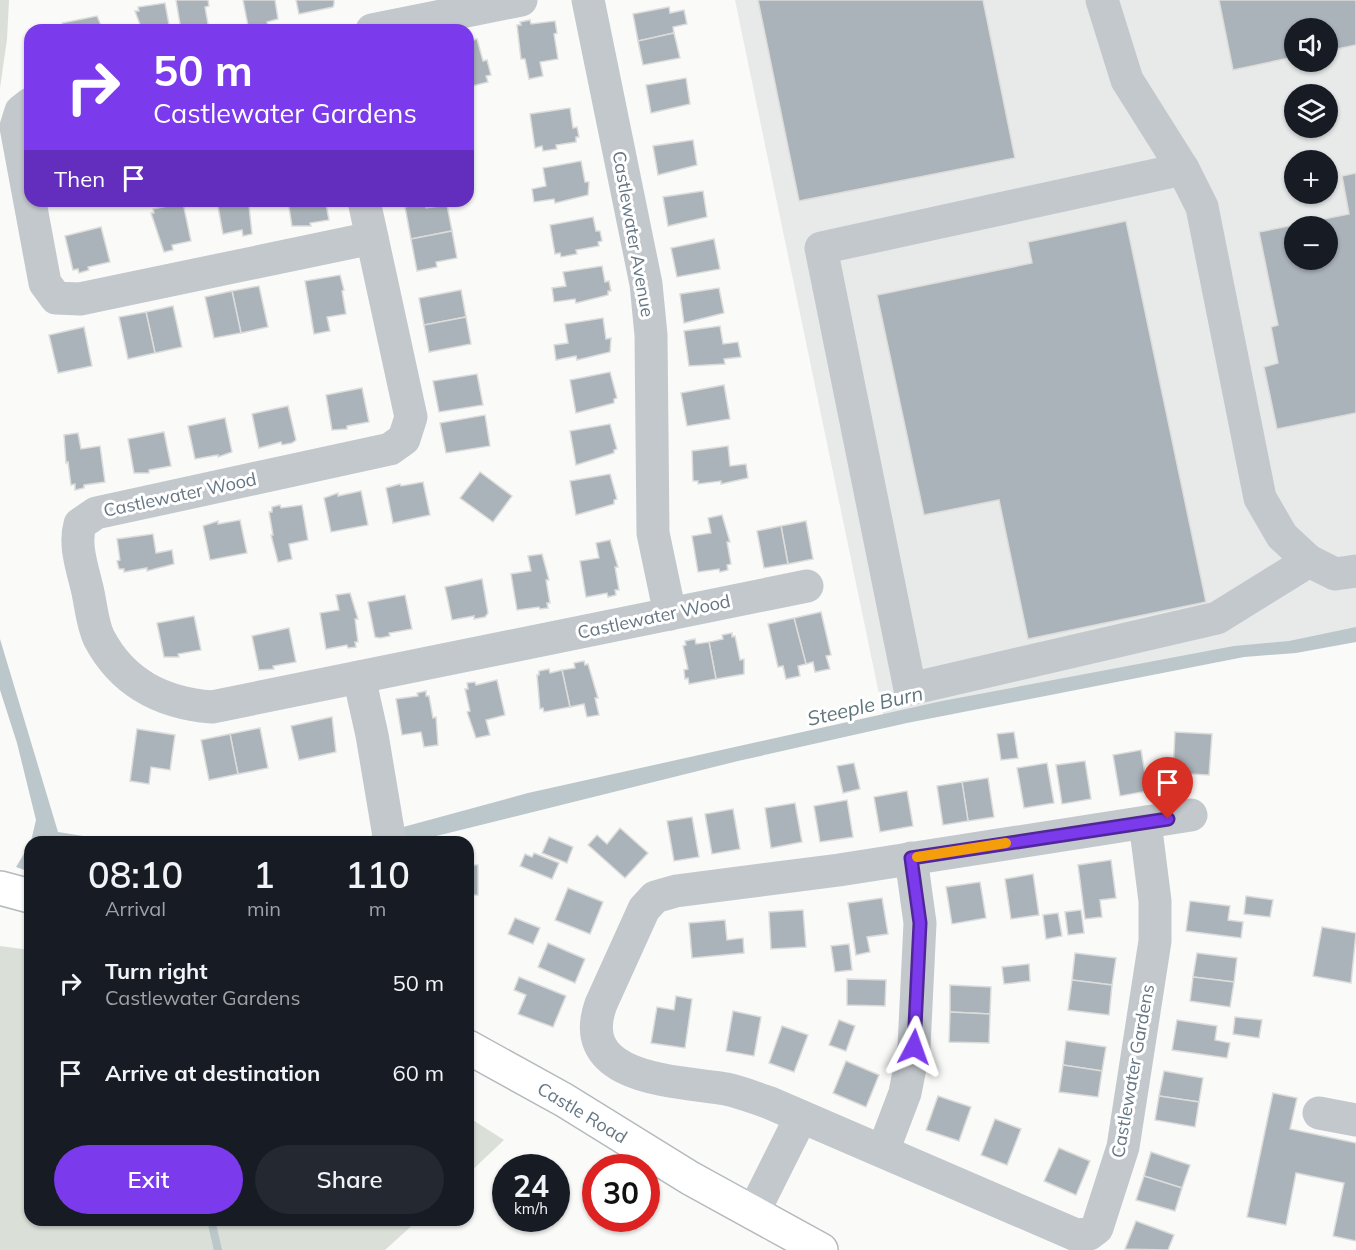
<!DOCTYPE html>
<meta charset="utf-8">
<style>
body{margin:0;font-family:Mulish,sans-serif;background:#242831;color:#f1f3f6;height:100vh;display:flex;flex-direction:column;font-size:22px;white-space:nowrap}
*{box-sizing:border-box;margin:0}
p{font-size:20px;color:#9ea1a6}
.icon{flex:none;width:33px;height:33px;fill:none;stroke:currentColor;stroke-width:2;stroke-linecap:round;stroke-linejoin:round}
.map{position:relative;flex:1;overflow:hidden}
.panel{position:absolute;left:24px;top:836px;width:450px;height:390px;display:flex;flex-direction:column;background:#171b24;border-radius:18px;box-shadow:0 2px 4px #0004}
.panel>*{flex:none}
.banner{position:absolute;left:24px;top:24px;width:450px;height:183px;border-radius:18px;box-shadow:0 2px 4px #0004;background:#7c3aed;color:#fff;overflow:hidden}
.tools{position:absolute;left:1284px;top:18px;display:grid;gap:12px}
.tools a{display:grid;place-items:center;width:54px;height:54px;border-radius:50%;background:#171b24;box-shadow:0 2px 4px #0004;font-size:30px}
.speed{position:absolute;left:492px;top:1154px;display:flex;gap:12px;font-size:30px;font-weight:700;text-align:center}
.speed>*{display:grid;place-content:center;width:78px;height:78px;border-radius:50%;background:#171b24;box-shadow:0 2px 4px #0004;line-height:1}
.speed small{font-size:15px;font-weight:400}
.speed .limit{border:9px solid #d22;background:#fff;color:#111}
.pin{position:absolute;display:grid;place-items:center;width:51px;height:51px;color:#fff;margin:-62px -26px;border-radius:50% 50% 50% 0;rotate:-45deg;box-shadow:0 0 6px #0007}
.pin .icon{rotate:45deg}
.me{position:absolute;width:66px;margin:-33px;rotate:4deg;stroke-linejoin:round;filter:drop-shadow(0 0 4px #0008)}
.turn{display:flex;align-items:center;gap:21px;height:126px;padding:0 30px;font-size:27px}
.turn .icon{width:78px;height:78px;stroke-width:2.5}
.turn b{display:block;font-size:42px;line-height:51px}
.then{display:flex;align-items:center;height:57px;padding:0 30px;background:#0003;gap:12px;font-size:22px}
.eta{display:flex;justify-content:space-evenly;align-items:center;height:102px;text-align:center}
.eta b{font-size:36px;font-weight:600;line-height:42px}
.primary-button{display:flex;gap:12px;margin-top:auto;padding:12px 30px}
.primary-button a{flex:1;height:69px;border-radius:36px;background:#7c3aed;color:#fff;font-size:24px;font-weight:600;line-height:69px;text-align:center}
.primary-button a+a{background:#242831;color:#f1f3f6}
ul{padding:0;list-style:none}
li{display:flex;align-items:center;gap:18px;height:90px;padding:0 30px}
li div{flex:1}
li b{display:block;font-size:22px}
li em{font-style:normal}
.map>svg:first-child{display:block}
</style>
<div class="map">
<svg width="1356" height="1250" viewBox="0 0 1356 1250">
<rect width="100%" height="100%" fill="#fafaf8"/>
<path fill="#e8e9e9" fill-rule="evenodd" d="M735,0H1356V642L1248,656L885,723ZM1294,28H1328V62H1294ZM1294,94H1328V128H1294ZM1294,160H1328V194H1294ZM1294,226H1328V260H1294Z"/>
<g fill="#dadfd7">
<path d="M0,0H9L7,39L0,88Z"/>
<path d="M0,946L30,950V1220H418L385,1250H0Z"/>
<path d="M468,1117L504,1140L468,1174Z"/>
</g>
<g fill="#bbc7cb">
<path d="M1356,627V642L1296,653L1244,657L907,723L738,761L416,841L348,842L528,793L942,701L1234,646L1289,641Z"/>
<path d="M0,639L58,832L115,841H31L36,820L17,743L0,690Z"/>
<path d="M30,844V872L16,867Z"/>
</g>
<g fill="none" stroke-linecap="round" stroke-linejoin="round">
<path stroke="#bbc7cb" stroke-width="8" d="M211,1220L218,1250"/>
</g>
<g fill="#aab3b9" stroke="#dcdcda" stroke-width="1.5" fill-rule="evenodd">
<path d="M176,0H208L209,6L205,7L209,30H181Z"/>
<path d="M243,0H275L278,19L267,22L268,25L248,26Z"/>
<path d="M296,0H334V4L333,7L299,14Z"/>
<path d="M758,0H983L1015,158L799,201Z"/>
<path d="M1219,0H1356V45L1328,51V28H1294V57L1233,70Z"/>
<path d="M165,3L170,30H142L135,11H139L138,7Z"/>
<path d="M669,7L670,13L684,10L687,24L673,27L674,33L638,41L633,14Z"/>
<path d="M97,16L103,30H64L62,23Z"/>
<path d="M530,20L531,24L555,21L557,33L554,34L558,59L540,62L543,76L529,79L525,59H521L517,25H521L520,22Z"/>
<path d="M674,33L680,58L643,65L638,41Z"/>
<path d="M472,36L473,40L477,39L483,61L487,60L491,75L486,76L488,82L468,87V37Z"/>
<path d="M686,78L690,104L651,113L646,85Z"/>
<path d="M570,108L573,128L577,127L579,137H576V142L556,145L557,149L543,151L542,146L535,148L530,114Z"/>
<path d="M693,140L697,165L658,175L653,146Z"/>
<path d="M581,161L585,182H589L588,195L555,203L554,199L534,202L532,189L546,186L543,168Z"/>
<path d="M1356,173V413L1277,429L1264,367L1278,363L1271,327L1278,325L1259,232L1349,214L1342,176ZM1294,226H1328V260H1294Z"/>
<path d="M703,191L707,217L668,226L663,197Z"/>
<path d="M217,201H251L252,205L249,206L252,234L243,236L242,230L223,234Z"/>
<path d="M288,201H323L324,205L326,204L329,220L310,223L311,226H292Z"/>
<path d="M183,203L191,241L172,245L173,250L164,252L151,213H154L153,209Z"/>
<path d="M425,203L426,208L447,205L452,231L411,239L405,207Z"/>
<path d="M593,217L596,231H600L602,241L598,242L599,246L576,250L577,254L561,257L560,253L555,254L550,225Z"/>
<path d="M1126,221L1206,602L1028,639L999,500L924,515L877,295L1032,263L1028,242Z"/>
<path d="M101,227L110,262L88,267L89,270L79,273L78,269L73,270L65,236Z"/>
<path d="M452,231L457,258L436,262L437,267L417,271L411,239Z"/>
<path d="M714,239L720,269L677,277L671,248Z"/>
<path d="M602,266L605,282L609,281L611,291H608V295L576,303L575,299L554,302L552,288L566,286L563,272Z"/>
<path d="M340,275L344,290L342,291L346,314L327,317L330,331L314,334L305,281Z"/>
<path d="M259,286L268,327L241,333L232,291Z"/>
<path d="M719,288L724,313L684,323L680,294Z"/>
<path d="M461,290L466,317L424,325L419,298Z"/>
<path d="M232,291L241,333L214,338L205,297Z"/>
<path d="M173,306L182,347L155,353L146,312Z"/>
<path d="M146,312L155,353L128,359L119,317Z"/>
<path d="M466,317L471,344L429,352L424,325Z"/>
<path d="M603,318L606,339L611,338L610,352L577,360L576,356L556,360L554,345L568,343L565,324Z"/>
<path d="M720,326L723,344L738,342L741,357L724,359L725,364L689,366L684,331Z"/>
<path d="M84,327L92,366L58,373L49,335Z"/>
<path d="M610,372L617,398L614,399V403L576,413L570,380Z"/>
<path d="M477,374L483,405L439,412L433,381Z"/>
<path d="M724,385L730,419L687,426L681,393Z"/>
<path d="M362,388L369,422L347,426V429L332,430L326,395Z"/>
<path d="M288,406L296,440L292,443L282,445L281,442L259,448L252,414Z"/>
<path d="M485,415L490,446L446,453L440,423Z"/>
<path d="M225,418L232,452L218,457V455L195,459L188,426Z"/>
<path d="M610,424L617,449L614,450V453L576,465L570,431Z"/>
<path d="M164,432L171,466L149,470V473H134L128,439Z"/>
<path d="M78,433L81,449L100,446L105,482L84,485V488L75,490V484L71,485L68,462L66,463L64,435Z"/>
<path d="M728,446L730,466L746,464L748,478L721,484V481L698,484V481H693L692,451Z"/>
<path d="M480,472L512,496L493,522L460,498Z"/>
<path d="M610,474L617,499L614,500V504L576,515L570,481Z"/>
<path d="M423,482L430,515L393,523L386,488L400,484L401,486Z"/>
<path d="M361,491L368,525L331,532L324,498L338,493V496Z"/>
<path d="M280,505L281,508L302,505L308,540L289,544L292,559L278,562L271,535H273L269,512H272V507Z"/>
<path d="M722,515L730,542H727L731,564L727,565L728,570L720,572L719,569L698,572L692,536L711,533L708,518Z"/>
<path d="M240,520L247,553L210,560L203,526L218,521V524Z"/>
<path d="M806,521L813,559L788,564L781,526Z"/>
<path d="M781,526L788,564L764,568L757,531Z"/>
<path d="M153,534L156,553L172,550L174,564L147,571V568L124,572V569H119L117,561L120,560L117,539Z"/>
<path d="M610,540L618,567H615L619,590H615L616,595L608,597L607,593L586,597L580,561L599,558L596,543Z"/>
<path d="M542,554L549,580H546L550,603H547L548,608L540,609L539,607L517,610L511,574L531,571L528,556Z"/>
<path d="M482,579L488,613L485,617L474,619V616L452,620L445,587Z"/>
<path d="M350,593L358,619H355L358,642H355L356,647L348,648L347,645L326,649L320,613L339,610L336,595Z"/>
<path d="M405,595L412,629L389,633L390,636L380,638L375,637L368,602Z"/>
<path d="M821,612L831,655L826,656L830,669L815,672L813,662L806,664L794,618Z"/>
<path d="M194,616L201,650L178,654L179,657H164L157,623Z"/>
<path d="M794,618L806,664L798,666L800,676L786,679L783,666L778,667L768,624Z"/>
<path d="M289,628L296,662L273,666L274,669L259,670L252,636Z"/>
<path d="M732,633V637L735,636L740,660L744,659V674L716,679L709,642L723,639L722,635Z"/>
<path d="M695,639L696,644L709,642L716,679L689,684L688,678L685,679L684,670L688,669L683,646L686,645L685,641Z"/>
<path d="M584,661L585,665L588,664L598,698H595L599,715L587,717L584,704L570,707L562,670L575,668L574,663Z"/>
<path d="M549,669L550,673L562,670L570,707L544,712L543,708L540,709L537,675H539V671Z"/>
<path d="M497,680L505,715L486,720L490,735L476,738L467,712L470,711L465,689H468L467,683L475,682L476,685Z"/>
<path d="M426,691V696H429L433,718L436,717L438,745L424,747L421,732L402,735L396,699L418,696L417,693Z"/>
<path d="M332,717L336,752L299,760L291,726Z"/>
<path d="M260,728L268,768L238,774L230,734Z"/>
<path d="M137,729L175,735L170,770L151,767L149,784L130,781Z"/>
<path d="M1014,732L1018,758L1001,760L997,734Z"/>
<path d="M1175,732L1212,734L1209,775L1173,773Z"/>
<path d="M230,734L238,774L209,780L201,740Z"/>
<path d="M1141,750L1148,791L1120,796L1113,755Z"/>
<path d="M1085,761L1091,799L1062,804L1056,765Z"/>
<path d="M854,763L860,789L843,793L837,766Z"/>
<path d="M1047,763L1054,803L1024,808L1017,768Z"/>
<path d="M988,778L994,817L968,821L962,782Z"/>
<path d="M962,782L968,821L943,825L937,786Z"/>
<path d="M907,791L913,826L880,832L874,797Z"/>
<path d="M847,800L853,837L820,842L814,806Z"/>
<path d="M795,803L802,842L771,848L765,808Z"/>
<path d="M733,809L740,849L712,854L705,814Z"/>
<path d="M692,817L699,857L674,861L667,821Z"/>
<path d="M620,828L648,853L625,878L588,845L597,835L607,844Z"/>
<path d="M549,837L573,847L567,863L542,853Z"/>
<path d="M534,853L559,863L552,879L520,866L525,854L532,857Z"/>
<path d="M1111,860L1116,898L1100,900L1102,917L1085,919L1078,865Z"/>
<rect x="468" y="865" width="10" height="30"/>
<path d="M1033,874L1039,915L1011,919L1005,879Z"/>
<path d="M980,882L986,918L952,924L946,887Z"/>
<path d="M568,888L603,902L590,934L555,920Z"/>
<path d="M1246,896L1273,900L1270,917L1244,914Z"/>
<path d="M882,898L888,934L867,937L870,952L856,955L848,903Z"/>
<path d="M1190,901L1230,906L1228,920L1243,922L1241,938L1186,931Z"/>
<path d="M803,910L806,947L771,949L769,912Z"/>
<path d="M1081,910L1084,933L1068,935L1065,912Z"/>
<path d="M1058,913L1062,936L1046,939L1043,915Z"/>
<path d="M515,918L540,928L533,944L508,934Z"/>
<path d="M725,920L727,940L743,938L744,953L692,958L689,923Z"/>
<path d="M1322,927L1356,933L1351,983L1313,976Z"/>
<path d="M548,943L585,959L575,983L538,967Z"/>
<path d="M849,944L852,970L835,972L831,946Z"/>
<path d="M1075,953L1116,958L1112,985L1072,980Z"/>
<path d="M1197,953L1237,958L1234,982L1193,977Z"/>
<path d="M1029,964L1030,981L1004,984L1002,967Z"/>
<path d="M519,977L566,996L553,1027L518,1014L526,995L514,990Z"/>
<path d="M1193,977L1234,982L1230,1007L1190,1001Z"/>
<path d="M847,979L886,980L885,1006L847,1005Z"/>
<path d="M1072,980L1112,985L1109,1015L1068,1010Z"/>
<path d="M950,985L991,987L990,1014L950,1012Z"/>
<path d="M676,996L692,999L685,1048L651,1043L657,1007L674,1010Z"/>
<path d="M733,1011L761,1017L754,1056L726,1051Z"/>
<path d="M950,1012L990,1014L989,1043L949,1042Z"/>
<path d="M1235,1017L1262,1020L1259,1038L1233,1034Z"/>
<path d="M839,1020L855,1026L846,1051L829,1045Z"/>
<path d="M1177,1020L1217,1026L1215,1040L1230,1043L1227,1058L1172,1050Z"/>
<path d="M782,1026L808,1035L794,1072L769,1063Z"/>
<path d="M1066,1041L1106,1047L1102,1071L1063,1065Z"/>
<path d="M846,1061L879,1075L866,1107L833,1093Z"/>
<path d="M1063,1065L1102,1071L1098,1097L1059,1092Z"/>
<path d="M1164,1071L1203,1078L1199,1102L1159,1096Z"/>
<path d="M1273,1093L1297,1098L1290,1129L1356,1143V1241L1333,1236L1344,1183L1296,1173L1286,1225L1247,1217Z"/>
<path d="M938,1096L971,1107L959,1141L926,1130Z"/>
<path d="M1159,1096L1199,1102L1195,1127L1155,1120Z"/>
<path d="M995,1119L1021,1129L1007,1165L981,1155Z"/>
<path d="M1059,1148L1090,1161L1076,1195L1044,1181Z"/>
<path d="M1151,1152L1190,1165L1182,1188L1144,1176Z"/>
<path d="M1144,1176L1182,1188L1175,1211L1136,1200Z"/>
<path d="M1136,1221L1174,1235L1168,1250L1125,1249Z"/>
</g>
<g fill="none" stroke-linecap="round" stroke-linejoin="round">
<g stroke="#b5babe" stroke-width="36">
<g id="major">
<path d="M0,888L30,896"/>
<path d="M468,1047L564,1100L690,1178L821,1250"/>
</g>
</g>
<g stroke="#c3c8cc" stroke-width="33">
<path d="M588,0L646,284L651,335L653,533L670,614"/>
<path d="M1102,0L1127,80L1183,169L1202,207L1260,498L1282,536L1309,561L1335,574L1356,571"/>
<path d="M372,30L521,0"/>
<path d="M30,104L21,111L16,127L45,283L56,298L80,299L372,238"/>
<path d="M1183,169L821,248L910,689L1217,618L1309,561"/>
<path d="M364,201L411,417L404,439L390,449L96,513L80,524C74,545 82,567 87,588C91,604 92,624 99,638C123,684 163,703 212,707L807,586"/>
<path d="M359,677L372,735L390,842"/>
<path d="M1145,822L1155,901V941L1123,1147L1097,1228L1089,1234L1076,1235L770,1103C755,1098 741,1092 726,1089C679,1081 573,1081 601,1004L644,909L655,897L676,891L839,870L1191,815"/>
<path d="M1319,1113L1356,1120"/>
<path d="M883,1151L905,1093L914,1047L920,923L911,858"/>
<path d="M753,1213L801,1117"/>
</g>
<use href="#major" stroke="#fff" stroke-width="33"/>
</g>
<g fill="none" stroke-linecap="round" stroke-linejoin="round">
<g stroke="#51269a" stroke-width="15">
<path id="route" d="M914,1047L920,923L911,858L1168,819"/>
</g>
<use href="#route" stroke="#7c3aed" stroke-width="10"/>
<path stroke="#f59e0b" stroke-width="10" d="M917,857L1006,843"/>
</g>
<g text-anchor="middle" stroke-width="6" stroke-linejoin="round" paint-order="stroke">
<g font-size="18" fill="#657683" stroke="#fff">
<text transform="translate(633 234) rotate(80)" y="6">Castlewater Avenue</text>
<text transform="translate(180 495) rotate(-12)" y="6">Castlewater Wood</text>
<text transform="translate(654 617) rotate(-12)" y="6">Castlewater Wood</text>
<text transform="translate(1133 1071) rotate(-80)" y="6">Castlewater Gardens</text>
<text transform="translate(582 1113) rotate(31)" y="6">Castle Road</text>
</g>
<g font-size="20" font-style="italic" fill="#60757c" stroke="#fff">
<text transform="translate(865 706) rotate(-13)" y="7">Steeple Burn</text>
</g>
</g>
</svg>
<div class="tools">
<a><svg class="icon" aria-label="sound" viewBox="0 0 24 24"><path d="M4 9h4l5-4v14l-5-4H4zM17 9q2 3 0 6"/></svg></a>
<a><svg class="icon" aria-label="layers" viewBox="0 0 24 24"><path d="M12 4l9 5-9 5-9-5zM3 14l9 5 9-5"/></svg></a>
<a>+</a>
<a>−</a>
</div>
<div class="speed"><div>24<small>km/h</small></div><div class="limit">30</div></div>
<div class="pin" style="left:1168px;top:819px;background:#d93025"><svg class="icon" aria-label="arrive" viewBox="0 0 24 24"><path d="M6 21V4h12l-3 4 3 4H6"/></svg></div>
<svg class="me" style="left:914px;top:1047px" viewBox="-20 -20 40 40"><path d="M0-17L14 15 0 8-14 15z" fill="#7c3aed" stroke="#fff" stroke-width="4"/></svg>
<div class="banner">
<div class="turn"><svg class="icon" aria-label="right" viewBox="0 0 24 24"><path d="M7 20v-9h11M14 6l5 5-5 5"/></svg><div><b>50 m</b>Castlewater Gardens</div></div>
<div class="then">Then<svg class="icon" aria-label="arrive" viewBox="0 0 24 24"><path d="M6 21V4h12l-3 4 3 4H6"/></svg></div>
</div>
<section class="panel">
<div class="eta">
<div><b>08:10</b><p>Arrival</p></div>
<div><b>1</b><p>min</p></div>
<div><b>110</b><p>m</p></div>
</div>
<ul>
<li><svg class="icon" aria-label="right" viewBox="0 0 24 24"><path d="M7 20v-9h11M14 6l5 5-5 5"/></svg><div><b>Turn right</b><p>Castlewater Gardens</p></div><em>50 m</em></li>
<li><svg class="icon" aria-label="arrive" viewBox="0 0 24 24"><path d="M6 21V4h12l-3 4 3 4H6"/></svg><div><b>Arrive at destination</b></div><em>60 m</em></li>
</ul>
<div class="primary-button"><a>Exit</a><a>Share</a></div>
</section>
</div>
